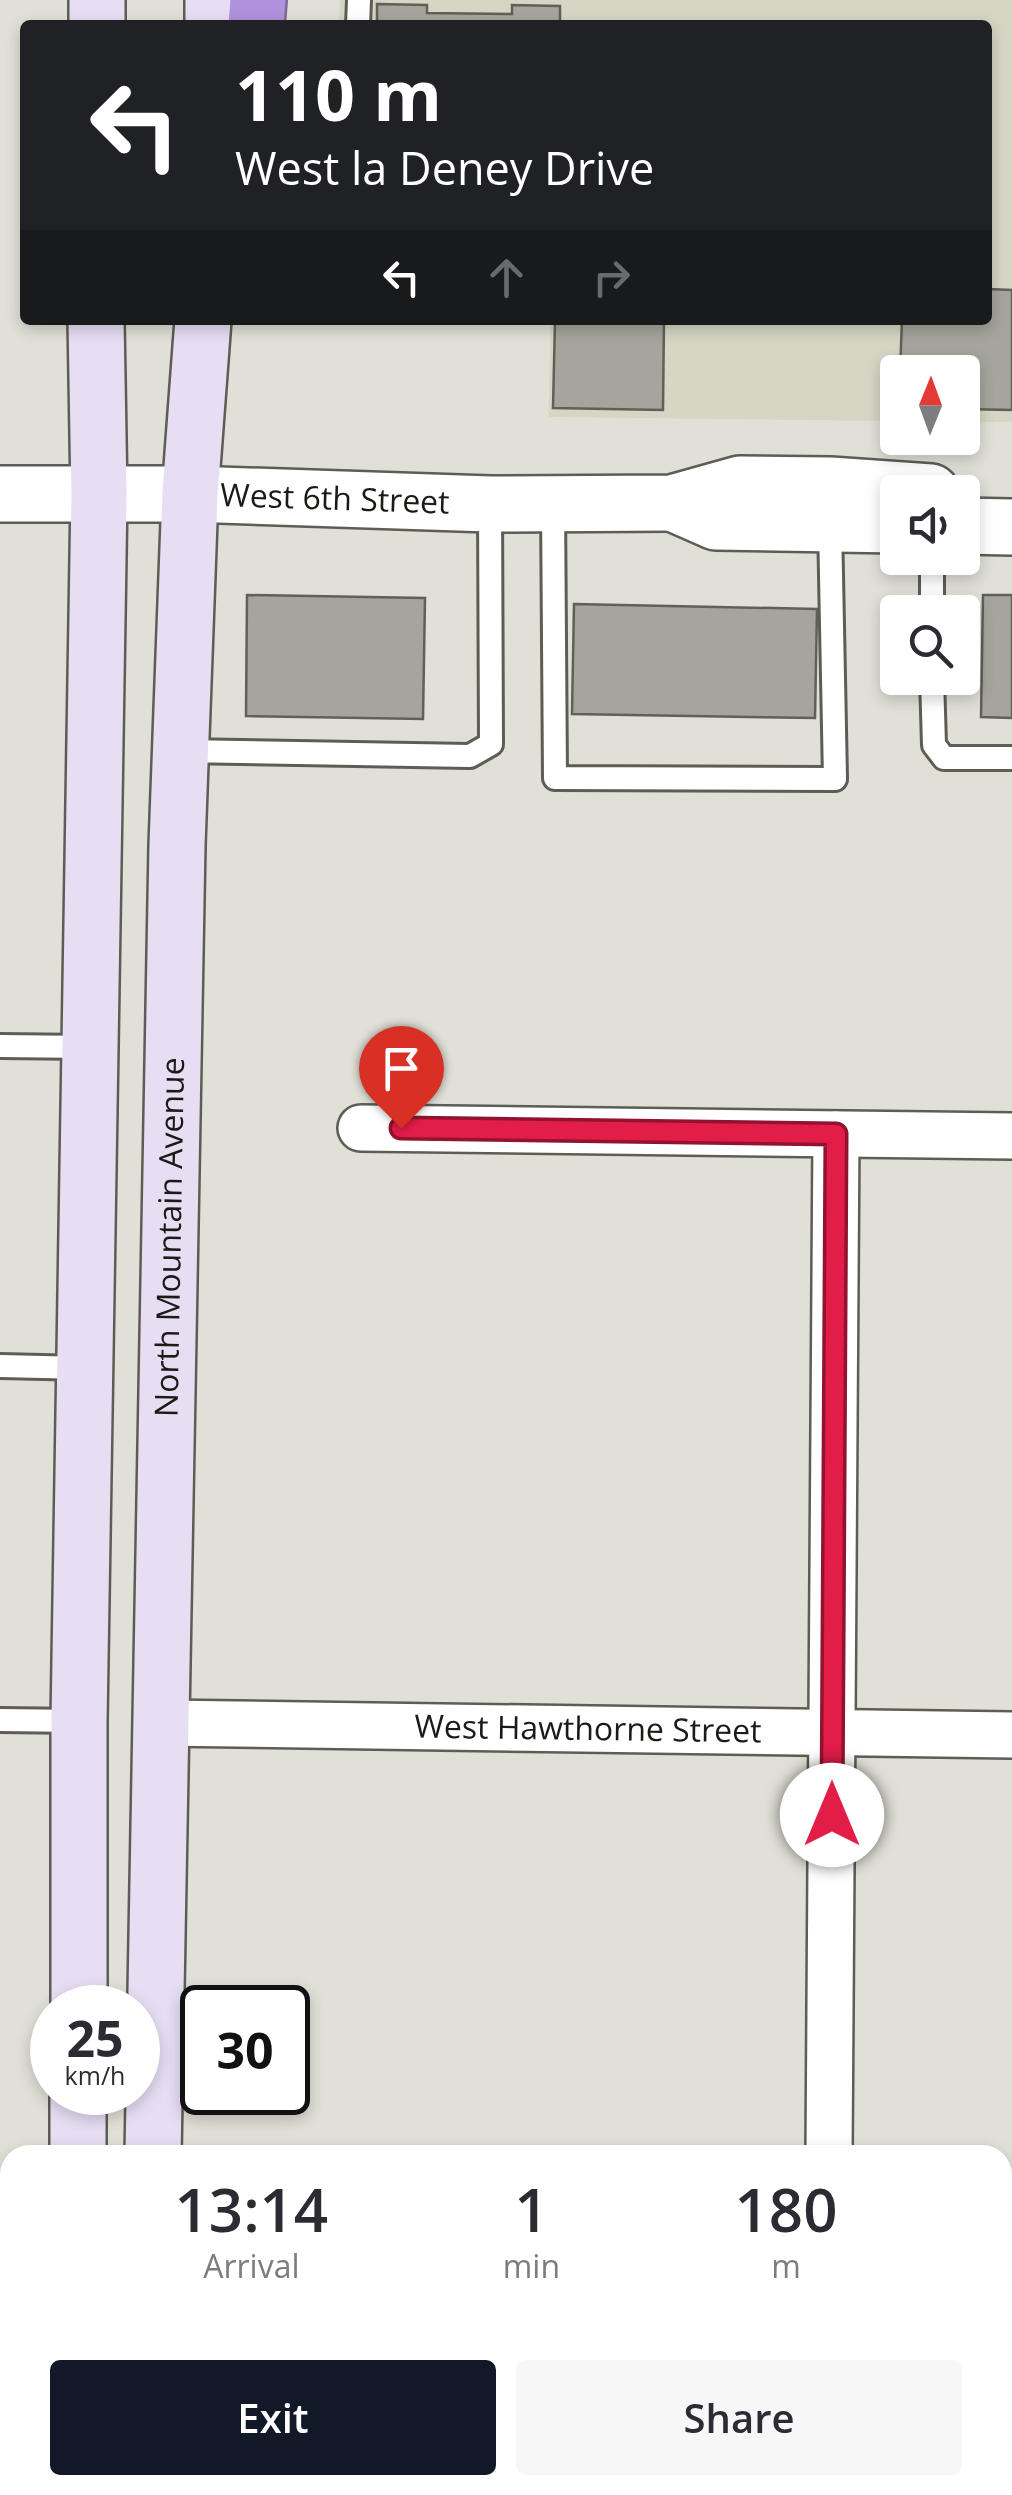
<!DOCTYPE html>
<style>
body{margin:0;font-family:"Open Sans",sans-serif;background:#f7f7f7;color:#2b2b33;height:100vh;display:flex;flex-direction:column;font-size:38px;white-space:nowrap}
*{box-sizing:border-box;margin:0}
p{font-size:32px;color:#7c7c81}
.icon{flex:none;width:55px;height:55px;fill:none;stroke:currentColor;stroke-width:2;stroke-linecap:round;stroke-linejoin:round}
.map{position:relative;flex:1;overflow:hidden}
.side{position:absolute;left:0px;top:2145px;width:1012px;height:350px;display:flex;flex-direction:column;background:#fff;border-radius:30px 30px 0 0;box-shadow:0 5px 15px #0003}
.side>*{flex:none}
.hud{position:absolute;left:20px;top:20px;width:972px;height:305px;border-radius:10px;box-shadow:0 5px 15px #0003;background:#202124;color:#fff;overflow:hidden}
.needle{width:65px;rotate:1deg}
.buttons{position:absolute;left:880px;top:355px;display:grid;gap:20px}
.buttons a{display:grid;place-items:center;width:100px;height:100px;border-radius:10px;background:#fff;box-shadow:0 5px 15px #0003;font-size:50px}
.speed{position:absolute;left:30px;top:1985px;display:flex;gap:20px;font-size:50px;font-weight:700;text-align:center}
.speed>*{display:grid;place-content:center;width:130px;height:130px;border-radius:50%;background:#fff;box-shadow:0 5px 15px #0003;line-height:1}
.speed small{font-size:25px;font-weight:400}
.speed .limit{border:5px solid #111;border-radius:15px;background:#fff;color:#111}
.pin{position:absolute;display:grid;place-items:center;width:85px;height:85px;color:#fff;margin:-102px -42px;border-radius:50% 50% 50% 0;rotate:-45deg;box-shadow:0 0 10px #0007}
.pin .icon{rotate:45deg}
.me{position:absolute;width:110px;margin:-55px;rotate:0deg;stroke-linejoin:round;filter:drop-shadow(0 0 8px #0008)}
.turn{display:flex;align-items:center;gap:35px;height:210px;padding:0 50px;font-size:45px}
.turn .icon{width:130px;height:130px;stroke-width:2.5}
.turn b{display:block;font-size:70px;line-height:85px}
.lanes{display:flex;align-items:center;height:95px;padding:0 50px;background:#0003;justify-content:center;gap:50px;direction:ltr}
.lanes .off{opacity:.35}
.eta{display:flex;justify-content:space-evenly;align-items:center;height:170px;text-align:center}
.eta b{font-size:60px;font-weight:600;line-height:70px}
.action{display:flex;gap:20px;margin-top:auto;padding:20px 50px}
.action a{flex:1;height:115px;border-radius:10px;background:#111827;color:#fff;font-size:40px;font-weight:600;line-height:115px;text-align:center}
.action a+a{background:#f7f7f7;color:#2b2b33}
.map>svg:first-child{display:block}
</style>
<div class="map">
<svg width="1012" height="2495" viewBox="0 0 1012 2495">
<rect width="100%" height="100%" fill="#e0e0d7"/>
<path fill="#d6d6c5" d="M340,0H1012V422H963L962,372H898L897,421L549,417L550,320H988V25H339Z"/>
<g fill="#a5a59c" stroke="#606058" stroke-width="2.5">
<path d="M377,4L427,5V13L512,14V5L560,6V25H377Z"/>
<path d="M988,289L1012,290V410L962,409V372H900L902,320H988Z"/>
<path d="M555,320H664L663,410L553,408Z"/>
<path d="M247,595L425,598L423,719L246,716Z"/>
<path d="M983,595H1012V718L981,717Z"/>
<path d="M574,604L817,609L815,718L572,714Z"/>
</g>
<g fill="none" stroke-linecap="round" stroke-linejoin="round">
<g stroke="#5d5d55" stroke-width="28">
<g id="service">
<path d="M358,25L359,0"/>
<path d="M553,503L555,778L835,779L830,524"/>
<path d="M932,612V558"/>
<path d="M932,678L934,745L944,758H1012"/>
<path d="M181,751L470,756L491,744L490,504"/>
<path d="M0,1046L90,1047"/>
<path d="M0,1366L85,1368"/>
<path d="M0,1720L79,1721"/>
</g>
</g>
<g stroke="#5d5d55" stroke-width="50">
<g id="minor">
<path d="M361,1128L1012,1136"/>
<path id="s1" d="M163,1723L1012,1735"/>
<path d="M829,2155L836,1134"/>
<path d="M1002,2355H1012"/>
</g>
</g>
<g stroke="#5d5d55" stroke-width="60">
<g id="tertiary">
<path id="s2" d="M0,494H190L490,504L672,503L740,484L830,485L931,492"/>
<path d="M675,504L716,522L898,525"/>
<path d="M962,526L1012,527"/>
</g>
</g>
<g stroke="#5d5d55" stroke-width="60">
<g id="secondary">
<path d="M213,0V25"/>
<path d="M97,25V0"/>
<path d="M79,2008V1721L99,495L96,320"/>
<path d="M78,2155V2092"/>
<path id="s3" d="M153,2155L177,845L190,494L203,320"/>
<path d="M77,2485L79,2495"/>
<path d="M158,2485V2495"/>
</g>
</g>
<g stroke="#7c6896" stroke-width="60">
<path id="motorway" d="M256,25L258,0"/>
</g>
<use href="#service" stroke="#fff" stroke-width="22"/>
<use href="#minor" stroke="#fff" stroke-width="45"/>
<use href="#tertiary" stroke="#fff" stroke-width="55"/>
<use href="#secondary" stroke="#e7def4" stroke-width="55"/>
<use href="#motorway" stroke="#b091db" stroke-width="55"/>
</g>
<g fill="none" stroke-linecap="round" stroke-linejoin="round">
<g stroke="#92132f" stroke-width="25">
<path id="route" d="M401,1128L836,1134L832,1815"/>
</g>
<use href="#route" stroke="#e11d48" stroke-width="18"/>
</g>
<g text-anchor="middle" stroke-width="8" stroke-linejoin="round" paint-order="stroke">
<g font-size="32" fill="#1a1b17" stroke="#e0e0d7">
<text dy="11" stroke="none"><textPath href="#s2" startOffset="335">West 6th Street</textPath></text>
<text dy="11" stroke="none"><textPath href="#s3" startOffset="918">North Mountain Avenue</textPath></text>
<text dy="11" stroke="none"><textPath href="#s1" startOffset="425">West Hawthorne Street</textPath></text>
</g>
</g>
</svg>
<div class="buttons">
<a><svg class="needle" viewBox="-14 -14 28 28"><path d="M0-13l5 13h-10z" fill="#e53935"/><path d="M0 13l5-13h-10z" fill="#7c7c81"/></svg></a>
<a><svg class="icon" aria-label="sound" viewBox="0 0 24 24"><path d="M4 9h4l5-4v14l-5-4H4zM17 9q2 3 0 6"/></svg></a>
<a><svg class="icon" aria-label="search" viewBox="0 0 24 24"><circle cx="10" cy="10" r="6"/><path d="M15 15l6 6"/></svg></a>
</div>
<div class="speed"><div>25<small>km/h</small></div><div class="limit">30</div></div>
<div class="pin" style="left:401px;top:1128px;background:#d93025"><svg class="icon" aria-label="arrive" viewBox="0 0 24 24"><path d="M6 21V4h12l-3 4 3 4H6"/></svg></div>
<svg class="me" style="left:832px;top:1815px" viewBox="-20 -20 40 40"><circle r="19" fill="#fff"/><path d="M0-13L10 11 0 6-10 11z" fill="#e11d48"/></svg>
<div class="hud">
<div class="turn"><svg class="icon" aria-label="left" viewBox="0 0 24 24"><path d="M17 20v-9H6M10 6l-5 5 5 5"/></svg><div><b>110 m</b>West la Deney Drive</div></div>
<div class="lanes"><svg class="icon" aria-label="left" viewBox="0 0 24 24"><path d="M17 20v-9H6M10 6l-5 5 5 5"/></svg><svg class="icon off" aria-label="ahead" viewBox="0 0 24 24"><path d="M12 20V5M6 11l6-6 6 6"/></svg><svg class="icon off" aria-label="right" viewBox="0 0 24 24"><path d="M7 20v-9h11M14 6l5 5-5 5"/></svg></div>
</div>
<section class="side">
<div class="eta">
<div><b>13:14</b><p>Arrival</p></div>
<div><b>1</b><p>min</p></div>
<div><b>180</b><p>m</p></div>
</div>
<div class="action"><a>Exit</a><a>Share</a></div>
</section>
</div>
